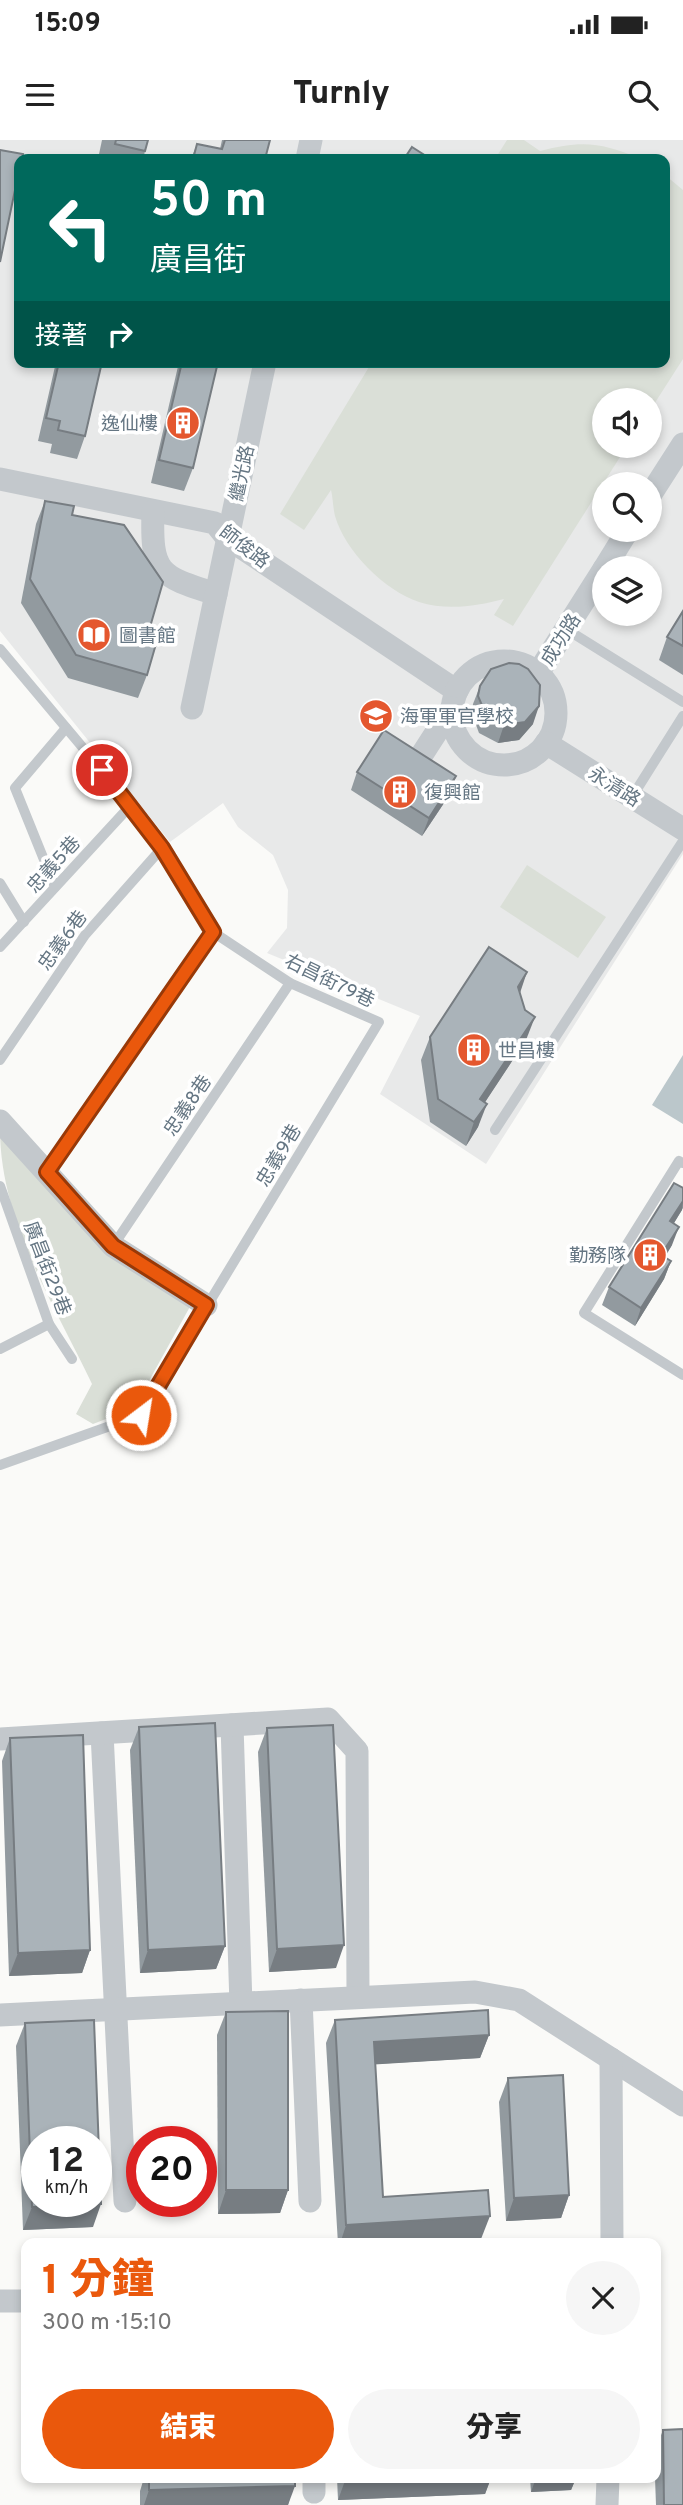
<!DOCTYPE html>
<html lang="zh-TW">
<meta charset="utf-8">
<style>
body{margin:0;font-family:Overpass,"Noto Sans TC",sans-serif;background:#f6f6f6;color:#222;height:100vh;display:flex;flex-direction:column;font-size:26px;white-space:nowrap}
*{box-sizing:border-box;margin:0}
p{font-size:23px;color:#767676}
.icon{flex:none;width:38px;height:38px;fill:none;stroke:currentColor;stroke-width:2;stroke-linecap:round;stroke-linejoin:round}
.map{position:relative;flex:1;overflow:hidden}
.details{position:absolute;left:21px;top:2098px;width:640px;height:245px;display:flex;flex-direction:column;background:#fff;border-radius:14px;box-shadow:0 4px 10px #0003}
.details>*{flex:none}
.banner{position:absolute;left:14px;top:14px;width:656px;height:214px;border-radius:14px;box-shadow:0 4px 10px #0003;background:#00695c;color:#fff;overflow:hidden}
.buttons{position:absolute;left:592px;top:248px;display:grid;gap:14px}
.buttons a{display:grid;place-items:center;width:70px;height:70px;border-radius:50%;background:#fff;box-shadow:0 4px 10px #0003;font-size:35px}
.speed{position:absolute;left:21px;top:1986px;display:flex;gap:14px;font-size:35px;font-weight:700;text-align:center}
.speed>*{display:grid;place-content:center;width:91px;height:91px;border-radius:50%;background:#fff;box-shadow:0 4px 10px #0003;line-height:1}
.speed small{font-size:18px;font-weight:400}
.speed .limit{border:10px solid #d22;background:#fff;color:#111}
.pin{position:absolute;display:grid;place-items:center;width:60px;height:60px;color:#fff;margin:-30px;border:4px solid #fff;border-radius:50%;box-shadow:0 2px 7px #0007}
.me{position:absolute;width:77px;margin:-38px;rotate:31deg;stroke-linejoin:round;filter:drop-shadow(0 0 5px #0008)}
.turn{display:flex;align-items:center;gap:24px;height:147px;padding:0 21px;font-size:32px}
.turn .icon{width:91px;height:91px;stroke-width:2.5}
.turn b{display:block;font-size:49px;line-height:60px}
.then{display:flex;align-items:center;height:66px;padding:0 21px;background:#0003;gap:14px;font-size:26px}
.round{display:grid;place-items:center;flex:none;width:74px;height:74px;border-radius:37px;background:#f6f6f6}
.head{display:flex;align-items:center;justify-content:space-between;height:119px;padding:0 21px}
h1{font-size:42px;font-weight:800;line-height:52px;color:#ea580c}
.button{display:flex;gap:14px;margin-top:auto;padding:14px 21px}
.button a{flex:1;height:80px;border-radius:42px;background:#ea580c;color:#fff;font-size:28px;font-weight:800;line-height:80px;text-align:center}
.button a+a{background:#f6f6f6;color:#222}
.status{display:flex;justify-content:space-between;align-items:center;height:49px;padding:0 35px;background:#fff;direction:ltr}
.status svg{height:19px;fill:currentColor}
header{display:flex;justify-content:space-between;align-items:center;height:91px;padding:0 21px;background:#fff;font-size:32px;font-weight:800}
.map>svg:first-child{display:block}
</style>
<div class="status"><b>15:09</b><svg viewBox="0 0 49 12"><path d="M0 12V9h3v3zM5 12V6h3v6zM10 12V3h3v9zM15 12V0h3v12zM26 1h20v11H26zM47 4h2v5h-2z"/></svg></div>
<header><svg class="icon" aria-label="menu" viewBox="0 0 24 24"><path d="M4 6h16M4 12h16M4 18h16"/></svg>Turnly<svg class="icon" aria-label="search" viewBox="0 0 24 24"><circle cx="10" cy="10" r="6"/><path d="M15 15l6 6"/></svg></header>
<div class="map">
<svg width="683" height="2365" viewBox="0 0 683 2365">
<rect width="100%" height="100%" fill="#fafaf8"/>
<path fill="#e8e9e9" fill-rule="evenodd" d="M0,0H683V714L486,1024L380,954L420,876L267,813L287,788L288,750L273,715L238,687L223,663L170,702L0,491ZM19,19H665V222H19ZM604,261H649V306H604ZM604,345H649V390H604ZM604,429H649V474H604Z"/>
<g fill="#dadfd7">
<path d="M507,0H524L540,11C582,0 601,2 641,19H495Z"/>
<path d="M665,35L683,50V219L649,272V261H604V306H627L513,486L494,475L504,459C477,466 447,471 419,462C385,451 345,411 335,376C333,368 333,358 331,350L304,390L280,374L372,222H665Z"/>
<path d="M527,725L606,777L578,818L500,767Z"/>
<path d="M0,989L192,1163L134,1268L93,1284L76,1274L92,1244C54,1164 0,1080 0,989Z"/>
</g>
<path fill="#bbc7cb" d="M683,915V984L652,965Z"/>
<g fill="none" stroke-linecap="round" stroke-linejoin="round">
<g stroke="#c3c8cc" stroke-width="10">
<path d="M566,489L683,562"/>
<path d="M0,509L131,665L162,708L213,792L290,843L379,882L141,1275L0,1325"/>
<path d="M632,657L683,576"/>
<path d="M0,743L24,782"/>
<path d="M55,747L15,648L66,588"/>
<path d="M0,807L131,665"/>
<path d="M0,920L85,795L162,708"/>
<path d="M495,990L683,701"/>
<path d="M683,1023L679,1021L584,1173L683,1235"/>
<path d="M47,1032L213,792"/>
<path d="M0,1046L49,1184L72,1219"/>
<path d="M113,1106L290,843"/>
<path d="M0,1209L49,1184"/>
</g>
<g stroke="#c3c8cc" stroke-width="23">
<path d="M307,19L311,0"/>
<path d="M0,339L215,383L227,398L457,551"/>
<path d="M649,357L683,304"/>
<path d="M153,371C151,433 158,436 216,454"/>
<path d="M604,429L628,390"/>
<circle cx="504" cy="573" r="52"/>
<path d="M538,533L604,429"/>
<path d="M192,568L265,222"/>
<path d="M546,603L683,689"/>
<path d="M412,630L452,568"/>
<path d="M0,981L113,1106L206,1165"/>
<path d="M232,1585L241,1865"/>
<path d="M102,1593L125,2061"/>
<path d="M0,1599L328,1579L357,1611L358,1857"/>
<path d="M301,1860L310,2061"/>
<path d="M0,1875L475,1852L519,1860L683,1965"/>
<path d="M611,1919L612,2104"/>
<path d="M0,2161H26"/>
<path d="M314,2338V2352"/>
<path d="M607,2365L608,2338"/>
</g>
</g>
<g fill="#929a9f">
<path d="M102,0H148L143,19H98Z"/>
<path d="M222,0H270L265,19H191L197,4L220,9Z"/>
<path d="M56,222H102L85,296L77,319L50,313L52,304L38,301Z"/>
<path d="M179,222H218L193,328L184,351L151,343Z"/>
<path d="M45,361L72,375L146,501L147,535L138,558L68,538L21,463L36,384Z"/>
<path d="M683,471V535L659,520L667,497Z"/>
<path d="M480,546L533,584L519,600L498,603L479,593L472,574L473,564Z"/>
<path d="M357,632L456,636L450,654L422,696L351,650Z"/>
<path d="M520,853L526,900L485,962L478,987L466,1006L430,982L421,920L430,897Z"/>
<path d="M683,1048V1068L674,1083L672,1105L665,1117L671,1121L664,1139L635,1186L602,1165L609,1147Z"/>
<path d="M139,1587L225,1806L216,1829L140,1833L130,1610Z"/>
<path d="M267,1588L336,1828L269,1832L258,1612Z"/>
<path d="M10,1598L90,1810L82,1833L9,1836L2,1621Z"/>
<path d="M226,1872L288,2050L280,2073L218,2074L217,1895Z"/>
<path d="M335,1880L489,1895L480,1918L375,1924L383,2057L481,2099L408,2104H338L326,1903Z"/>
<path d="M25,1883L93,2087L23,2090L16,1906Z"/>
<path d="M508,1938L569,2055L561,2078L506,2081L499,1962Z"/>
<path d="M663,2290L683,2365H656L655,2338H656V2308Z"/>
<path d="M144,2338H295L288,2365H140V2351Z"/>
<path d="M337,2338H491L485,2354L338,2360Z"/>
<path d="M530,2338H576L571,2350L531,2352Z"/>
</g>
<g fill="#777d82">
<path d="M539,566L533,584L519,600L498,603L504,585Z"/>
<path d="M456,636L450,654L422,696L429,678Z"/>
<path d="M527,832L519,856L518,847Z"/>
<path d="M535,877L526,900L472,982L480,959Z"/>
<path d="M487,964L478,987L466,1006L474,982Z"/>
<path d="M683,1061L682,1070L664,1099L670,1081Z"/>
<path d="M679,1087L672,1105L655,1133L661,1115Z"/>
<path d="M671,1121L664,1139L635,1186L641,1168Z"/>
<path d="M344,1805L336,1828L269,1832L277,1809Z"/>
<path d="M225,1806L216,1829L140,1833L148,1810Z"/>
<path d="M90,1810L82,1833L9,1836L18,1813Z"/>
<path d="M489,1895L480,1918L366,1925L374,1902Z"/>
<path d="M226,2050H288L280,2073L218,2074Z"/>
<path d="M569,2055L561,2078L506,2081L514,2058Z"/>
<path d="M101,2064L93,2087L23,2090L32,2067Z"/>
<path d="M490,2076L481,2099L408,2104H340L346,2085Z"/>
<path d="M346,2338H491L485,2354L338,2360Z"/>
<path d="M536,2338H576L571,2350L531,2352Z"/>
<path d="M295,2346L288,2365H144L149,2350Z"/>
</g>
<g fill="#aab3b9" stroke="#777d82" stroke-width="2" fill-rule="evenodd">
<path d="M116,0H148L145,11L115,4Z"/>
<path d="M225,0H270L265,19H193L197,4L222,9Z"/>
<path d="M412,7L429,18L428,19H404Z"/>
<path d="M0,10L23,14L22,19H19V31L0,122Z"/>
<path d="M59,222H102L85,296L58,290L60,281L46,278Z"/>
<path d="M182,222H218L193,328L159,320Z"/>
<path d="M45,361L74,366L72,375L124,385L163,442L146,501L156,504L147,535L76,515L30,439Z"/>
<path d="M683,471V506L667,497Z"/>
<path d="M509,523L519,524L528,529L540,545L539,566L525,582L504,585L486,575L478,556L480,546L491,529Z"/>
<path d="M384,590L456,636L429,678L357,632Z"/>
<path d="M489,807L527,832L518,847L525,870L535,877L480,959L487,964L474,982L438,959L430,897Z"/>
<path d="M674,1043L683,1048V1061L670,1081L679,1087L661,1115L671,1121L641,1168L609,1147Z"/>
<path d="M215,1583L225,1806L148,1810L139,1587Z"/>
<path d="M333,1585L344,1805L277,1809L267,1588Z"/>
<path d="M83,1595L90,1810L18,1813L10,1598Z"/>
<path d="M488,1870L489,1895L374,1902L383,2057L488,2050L490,2076L346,2085L335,1880Z"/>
<path d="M288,1871V2050H226V1872Z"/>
<path d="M94,1880L101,2064L32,2067L25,1883ZM37,2002H96V2062H37Z"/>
<path d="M563,1935L569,2055L514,2058L508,1938Z"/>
<path d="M683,2289V2365H664L663,2290Z"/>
<path d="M149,2338H295V2346L149,2350Z"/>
</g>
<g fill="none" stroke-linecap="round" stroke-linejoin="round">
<g stroke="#983908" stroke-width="18">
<path id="route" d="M102,630L162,708L213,792L47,1032L113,1106L206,1165L141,1275"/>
</g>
<use href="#route" stroke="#ea580c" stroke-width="12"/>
</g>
<defs>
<g id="building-disc" transform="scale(1.75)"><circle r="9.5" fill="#e4572e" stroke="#fff"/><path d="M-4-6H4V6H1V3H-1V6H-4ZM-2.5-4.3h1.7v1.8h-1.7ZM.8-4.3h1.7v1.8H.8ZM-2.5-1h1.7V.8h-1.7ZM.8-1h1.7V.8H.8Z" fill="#fff"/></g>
<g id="library-disc" transform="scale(1.75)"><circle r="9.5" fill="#e4572e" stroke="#fff"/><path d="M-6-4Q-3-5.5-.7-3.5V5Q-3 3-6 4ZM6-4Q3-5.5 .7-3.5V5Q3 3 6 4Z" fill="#fff"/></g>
<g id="university-disc" transform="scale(1.75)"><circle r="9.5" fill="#e4572e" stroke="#fff"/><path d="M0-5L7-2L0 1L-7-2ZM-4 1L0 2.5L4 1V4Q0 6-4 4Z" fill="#fff"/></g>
</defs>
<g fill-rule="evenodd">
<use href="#building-disc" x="183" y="283"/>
<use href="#library-disc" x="94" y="495"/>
<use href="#university-disc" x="376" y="576"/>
<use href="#building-disc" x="400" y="652"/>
<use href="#building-disc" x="474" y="910"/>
<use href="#building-disc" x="650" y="1115"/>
</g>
<g text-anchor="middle" stroke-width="7" stroke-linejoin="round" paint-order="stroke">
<g font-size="19" fill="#657683" stroke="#fff" text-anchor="start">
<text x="158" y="290" text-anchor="end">逸仙樓</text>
<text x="119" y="502">圖書館</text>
<text x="400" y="583">海軍軍官學校</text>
<text x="424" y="659">復興館</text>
<text x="498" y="917">世昌樓</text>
<text x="626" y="1122" text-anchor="end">勤務隊</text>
</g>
<g font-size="19" fill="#657683" stroke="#fff">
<text transform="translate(241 333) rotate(-78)" y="7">繼光路</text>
<text transform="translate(245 406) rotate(38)" y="7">師俊路</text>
<text transform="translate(560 499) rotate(-58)" y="7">成功路</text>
<text transform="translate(615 646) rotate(32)" y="7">永清路</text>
<text transform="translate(53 724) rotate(-48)" y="7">忠義5巷</text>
<text transform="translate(62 800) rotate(-54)" y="7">忠義6巷</text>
<text transform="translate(330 840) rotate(26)" y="7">右昌街79巷</text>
<text transform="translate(187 965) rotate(-56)" y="7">忠義8巷</text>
<text transform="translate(278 1015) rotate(-59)" y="7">忠義9巷</text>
<text transform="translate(48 1128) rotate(69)" y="7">廣昌街29巷</text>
</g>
</g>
</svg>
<div class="buttons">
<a><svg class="icon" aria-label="sound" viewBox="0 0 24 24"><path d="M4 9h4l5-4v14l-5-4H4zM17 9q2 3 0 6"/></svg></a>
<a><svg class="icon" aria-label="search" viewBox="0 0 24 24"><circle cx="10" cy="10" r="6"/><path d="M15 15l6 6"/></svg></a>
<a><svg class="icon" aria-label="layers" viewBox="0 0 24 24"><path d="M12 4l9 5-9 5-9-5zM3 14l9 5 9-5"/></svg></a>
</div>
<div class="speed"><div>12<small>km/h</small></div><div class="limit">20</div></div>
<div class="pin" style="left:102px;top:630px;background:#d93025"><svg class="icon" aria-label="arrive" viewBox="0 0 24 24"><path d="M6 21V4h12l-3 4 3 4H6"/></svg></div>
<svg class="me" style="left:141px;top:1275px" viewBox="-20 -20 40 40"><circle r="17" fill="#ea580c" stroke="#fff" stroke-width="3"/><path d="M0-11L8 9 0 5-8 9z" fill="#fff"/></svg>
<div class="banner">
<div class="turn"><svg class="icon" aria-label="left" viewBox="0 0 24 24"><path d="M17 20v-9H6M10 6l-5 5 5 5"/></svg><div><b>50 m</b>廣昌街</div></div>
<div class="then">接著<svg class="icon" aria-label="right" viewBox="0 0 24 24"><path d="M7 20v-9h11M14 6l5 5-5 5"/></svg></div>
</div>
<section class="details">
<div class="head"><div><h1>1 分鐘</h1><p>300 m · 15:10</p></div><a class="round"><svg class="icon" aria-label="close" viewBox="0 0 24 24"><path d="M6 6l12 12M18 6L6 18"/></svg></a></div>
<div class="button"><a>結束</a><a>分享</a></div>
</section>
</div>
